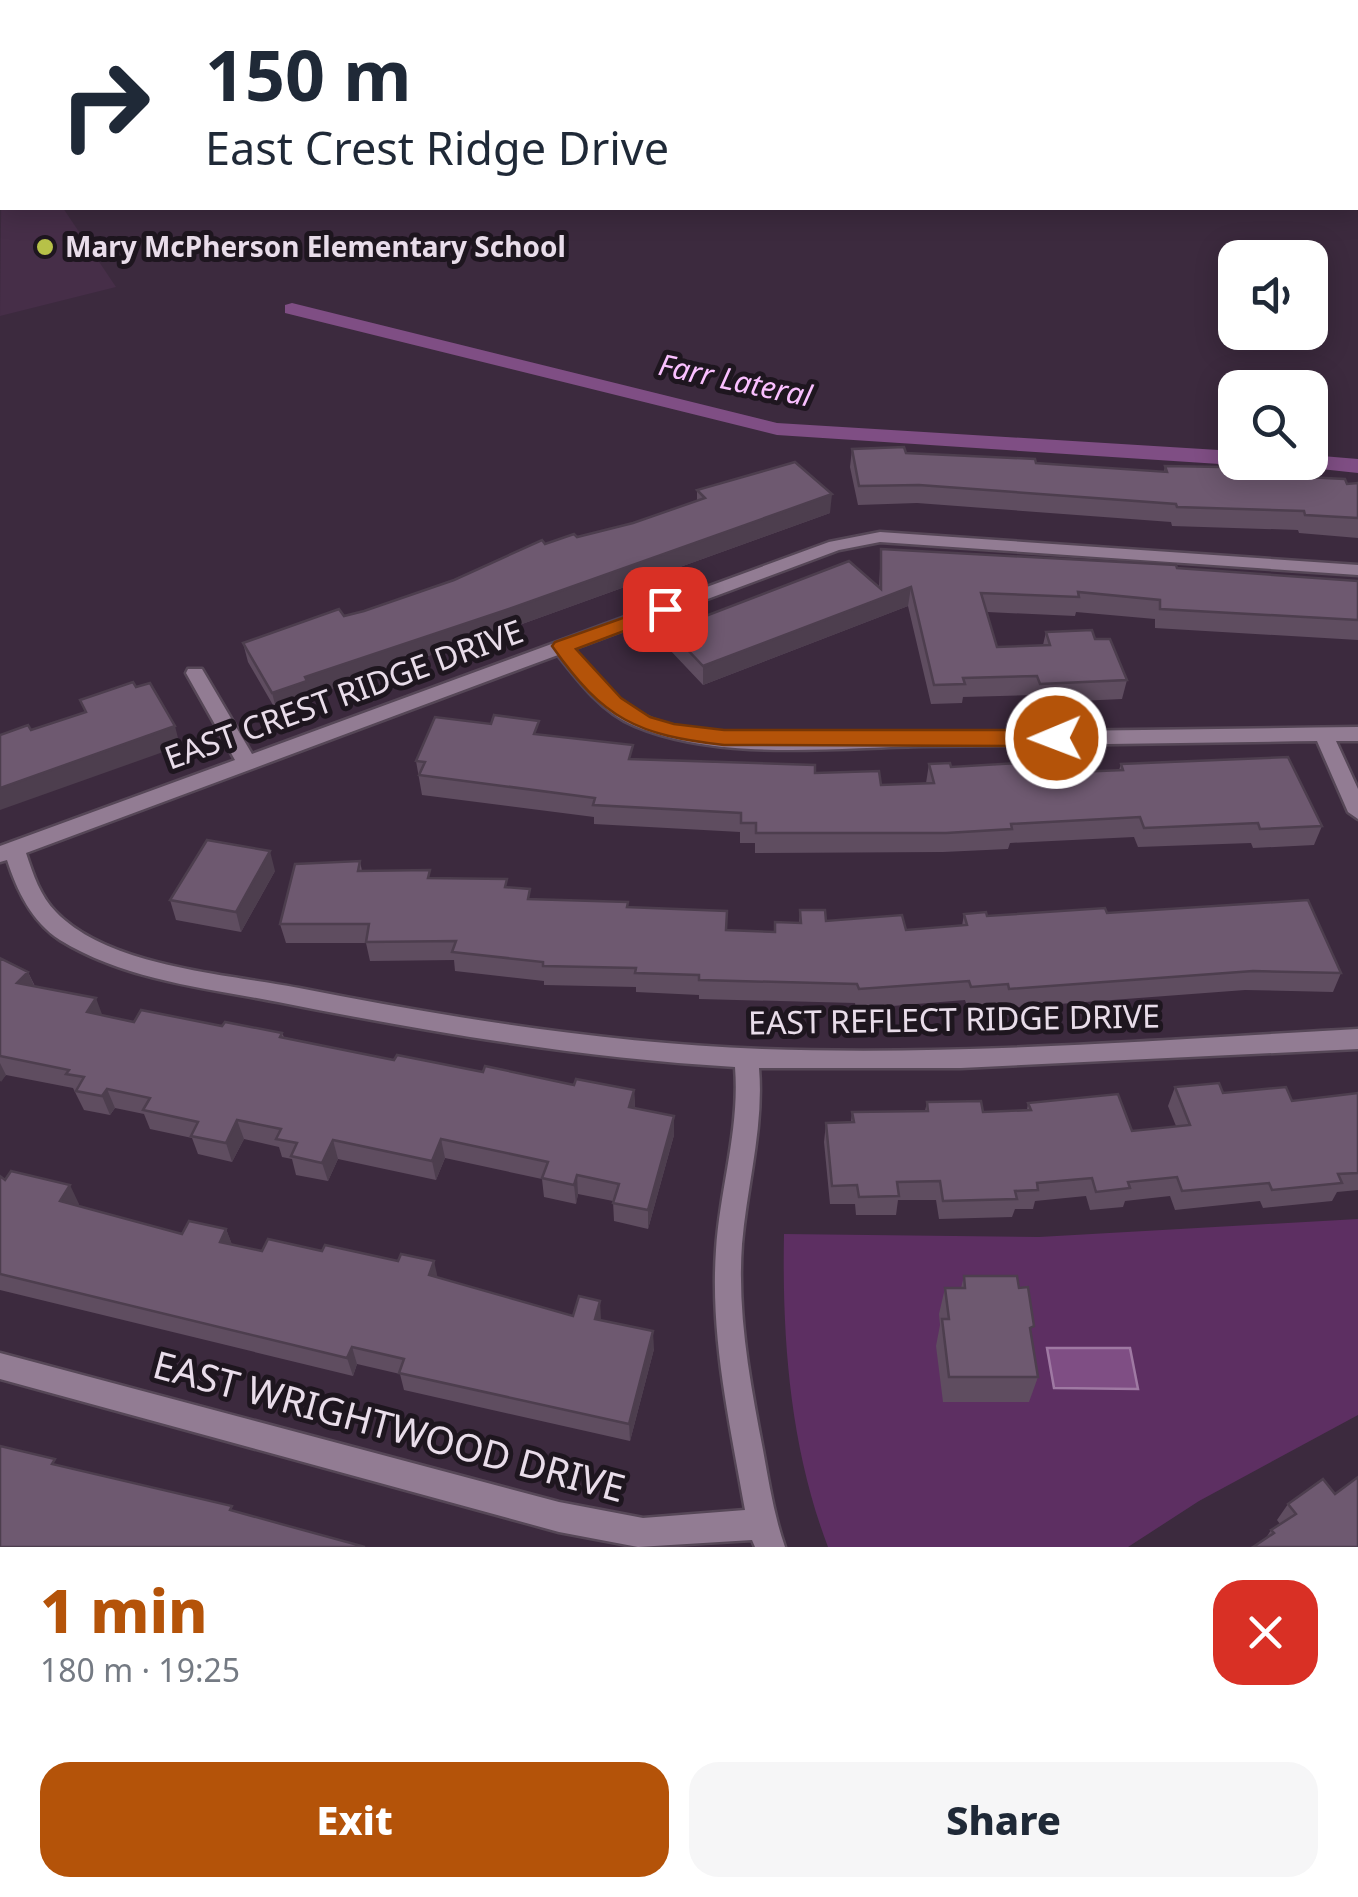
<!DOCTYPE html>
<meta charset="utf-8">
<style>
body{margin:0;font-family:"Noto Sans",sans-serif;background:#f6f6f7;color:#1f2937;height:100vh;display:flex;flex-direction:column;font-size:38px;white-space:nowrap}
*{box-sizing:border-box;margin:0}
p{font-size:32px;color:#747a83}
.icon{flex:none;width:55px;height:55px;fill:none;stroke:currentColor;stroke-width:2;stroke-linecap:round;stroke-linejoin:round}
.map{position:relative;height:1547px;overflow:hidden}
.drawer{display:flex;flex-direction:column;background:#fff;flex:1}
.drawer>*{flex:none}
.banner{position:absolute;left:0px;top:0px;width:1360px;height:210px;box-shadow:0 5px 25px #0003;background:#fff;color:#1f2937;overflow:hidden}
.fabs{position:absolute;left:1218px;top:240px;display:grid;gap:20px}
.fabs a{display:grid;place-items:center;width:110px;height:110px;border-radius:20px;background:#fff;box-shadow:0 5px 25px #0003;font-size:50px}
.pin{position:absolute;display:grid;place-items:center;width:85px;height:85px;color:#fff;margin:-42px;border-radius:20px;box-shadow:0 5px 15px #0006}
.me{position:absolute;width:110px;margin:-55px;rotate:269deg;stroke-linejoin:round;filter:drop-shadow(0 0 8px #0008)}
.turn{display:flex;align-items:center;gap:35px;height:210px;padding:0 40px;font-size:45px}
.turn .icon{width:130px;height:130px;stroke-width:2.5}
.turn b{display:block;font-size:70px;line-height:85px}
.round{display:grid;place-items:center;flex:none;width:105px;height:105px;border-radius:30px;background:#f6f6f7}
.overview{display:flex;align-items:center;justify-content:space-between;height:170px;padding:0 40px}
h1{font-size:60px;font-weight:800;line-height:75px;color:#b45309}
.button{display:flex;gap:20px;margin-top:auto;padding:20px 40px}
.button a{flex:1;height:115px;border-radius:30px;background:#b45309;color:#fff;font-size:40px;font-weight:800;line-height:115px;text-align:center}
.button a+a{background:#f6f6f7;color:#1f2937}
.map>svg:first-child{display:block}
</style>
<div class="map">
<svg width="1358" height="1547" viewBox="0 0 1358 1547">
<rect width="100%" height="100%" fill="#3c2a3e"/>
<g fill="#462e48">
<path d="M637,0H1358V85V2H625Z"/>
<path d="M2,130V208H63L116,287L0,316Z"/>
</g>
<path fill="#5d2f62" d="M1358,1219V1415L1199,1501L1128,1547H828C790,1447 782,1339 784,1234L1039,1237Z"/>
<path fill="#7f4e84" stroke="#9f79a3" stroke-width="2.5" d="M1047,1348H1130L1138,1389L1054,1388Z"/>
<g fill="none" stroke-linecap="round" stroke-linejoin="round">
<g fill="#7f4e84" fill-rule="evenodd">
<path d="M2,84V95L0,96V85Z"/>
<path d="M292,303L777,423L1235,451V462H1243L1235,465L777,435L285,313V305Z"/>
<path d="M1310,455L1358,459V473L1302,467L1299,462H1310Z"/>
</g>
<g stroke="#564757" stroke-width="5">
<g id="minor">
<path d="M254,0H266L267,2H256Z"/>
<path d="M880,532L1358,565V575L880,542L839,550L573,649C595,676 619,706 652,719C724,745 833,735 909,733C1059,731 1208,729 1358,727V741H1336L1358,789V819L1348,812L1317,741C1185,743 1054,745 922,746C833,748 718,761 635,726C603,713 579,682 558,655L26,853C33,874 40,896 56,912C109,967 227,974 299,988C451,1018 606,1043 762,1049C960,1056 1160,1040 1358,1029V1049L961,1068H759C764,1127 747,1185 742,1244C737,1313 750,1382 763,1450C769,1483 774,1516 785,1547H755L752,1540L638,1547L559,1532L0,1379V1353L559,1502L643,1518L745,1510C730,1424 710,1338 716,1250C720,1188 740,1129 735,1067C581,1058 429,1032 278,1002C205,988 125,980 60,940C32,922 17,891 7,860L0,862V846L235,760L186,673L188,669H202L252,754L829,542Z"/>
</g>
</g>
<g stroke="#564757" stroke-width="35">
<g id="secondary">
<path d="M603,2L615,0"/>
<path d="M0,127L2,126"/>
</g>
</g>
<use href="#minor" fill="#927c93" fill-rule="evenodd"/>
<use href="#secondary" stroke="#977699" stroke-width="30"/>
</g>
<g fill="#5f4d60">
<path d="M822,0H1032L1022,2H827Z"/>
<path d="M1233,0H1358V67V2H1237Z"/>
<path d="M852,449L1164,472L1165,466L1347,484L1358,483V538L1299,533L1298,530L1172,526L1171,522L917,503L858,505L850,467Z"/>
<path d="M697,490L830,513L511,628L310,696L311,700L277,712L248,662L243,643L364,611L454,580L545,544L633,523L697,501Z"/>
<path d="M881,549L1358,581V640L1155,628V619L1076,612L1075,616L987,612L997,647L1043,645L1046,632L1095,639L1127,680L1122,699L1036,703L1033,695L963,697L962,703L931,704L908,606L703,685L669,649V630L879,587Z"/>
<path d="M491,724L541,735L633,759L815,773L881,785L926,783L929,764L951,767L1075,772L1119,770L1121,764L1322,826L1314,845L1253,848L1251,843L1138,847L1134,837L1010,843L1008,849L943,852L755,853V843H740V832L594,824V817L422,795L416,761Z"/>
<path d="M360,861L362,871L508,887L531,899L628,907L726,930L774,932L799,923L800,910L826,921L906,930L962,926L964,914L987,916L1107,913L1341,973L1333,992L1245,990L1005,1008L1003,1003L967,1006L965,1000L856,1009L855,1003L699,999V995L636,992V987L544,985V981L455,971L454,960L370,961L366,943H286L280,924Z"/>
<path d="M275,871L241,932L176,920L170,900Z"/>
<path d="M0,958L28,972L35,986L103,1016L134,1022L222,1026L282,1033L284,1037L394,1060L574,1085L634,1090L635,1108L674,1135L648,1229L614,1221L613,1201L578,1194L576,1204L544,1197L542,1179L445,1158L436,1180L338,1159L328,1181L296,1175L292,1159L282,1157L279,1147L244,1139L232,1162L198,1154L192,1138L150,1129L144,1114L115,1108L110,1115L84,1110L73,1088L6,1075L0,1081Z"/>
<path d="M1175,1087L1292,1101L1358,1093V1190L1337,1192L1332,1201L1263,1208L1260,1201L1175,1210L1170,1196L1125,1201L1123,1207L1090,1210L1086,1196L1035,1201L1033,1209H1015L1012,1217L939,1219L936,1200H898L896,1215H856L855,1204H830L824,1142L826,1123L851,1122L852,1112L925,1111L927,1102L983,1112L1027,1110L1028,1103L1132,1131L1176,1126L1168,1106Z"/>
<path d="M0,1176L5,1180L79,1204L77,1206L182,1234L226,1229L232,1245L262,1251L438,1278L573,1316L601,1320L654,1349L630,1441L404,1390L400,1374L357,1364L353,1376L0,1290Z"/>
<path d="M964,1276L1019,1288L1031,1335L1038,1377L1029,1402H943L936,1346L940,1325L939,1314L945,1288H961Z"/>
<path d="M1335,1494L1358,1547L1266,1538L1271,1530L1280,1524L1277,1520L1288,1504Z"/>
</g>
<g fill="#4d3e4e">
<path d="M977,0H1032L1022,2H977Z"/>
<path d="M832,494L830,513L511,628L310,696L311,700L277,712L272,693L305,677Z"/>
<path d="M911,587L908,606L703,685V666Z"/>
<path d="M175,726L180,746L0,810V788Z"/>
<path d="M270,851L275,871L241,932L236,912Z"/>
<path d="M28,972L37,992L17,983Z"/>
<path d="M96,998L103,1017L87,1012Z"/>
<path d="M0,1063L6,1075L1,1082L0,1080Z"/>
<path d="M107,1089L115,1108L110,1115L102,1096Z"/>
<path d="M634,1090L635,1109L629,1107Z"/>
<path d="M674,1116V1135L648,1229V1210Z"/>
<path d="M237,1120L244,1139L232,1162L226,1143Z"/>
<path d="M441,1139L445,1158L436,1180L432,1161Z"/>
<path d="M333,1140L338,1159L328,1181L322,1163Z"/>
<path d="M577,1175L578,1194L576,1204L574,1185Z"/>
<path d="M70,1185L79,1204L69,1220L60,1201Z"/>
<path d="M226,1229L233,1247L220,1242Z"/>
<path d="M434,1261L438,1279L429,1275Z"/>
<path d="M600,1301L601,1319L597,1336L595,1319Z"/>
<path d="M653,1331L654,1349L630,1441L629,1424Z"/>
<path d="M352,1347L357,1364L353,1376L347,1358Z"/>
</g>
<g fill="#6e5970" stroke="#4d3e4e" stroke-width="2.5">
<path d="M864,0H995L1001,2H868Z"/>
<path d="M1279,0H1358V42V2H1284Z"/>
<path d="M904,447L906,453L1035,459L1036,463L1167,472L1165,466L1222,467L1285,473L1286,476L1345,479L1347,484L1358,483V518L1305,515L1304,511L1177,507L1176,504L919,485L859,486L852,449Z"/>
<path d="M795,462L832,494L509,609L305,677L307,681L272,693L243,643L339,609L344,616L364,611L454,580L542,540L545,544L574,534L577,537L633,523L705,498L697,490Z"/>
<path d="M881,549L1176,565L1177,568L1358,581V620L1160,609V600L1078,592L1079,597L981,593L997,647L1050,645L1046,632L1092,630L1095,639H1110L1127,680L1040,684L1037,676L963,678L965,684L934,685L911,587L703,666L669,630L849,561L881,589Z"/>
<path d="M133,682L136,687L150,683L175,726L0,788V735L28,725L31,730L86,712L80,700Z"/>
<path d="M494,715L539,721L534,734L633,745L629,759L815,765V773L879,771L881,785L934,783L929,764L950,763L951,767L1070,760L1075,772L1123,770L1121,764L1288,757L1322,826L1260,829L1258,823L1144,828L1140,817L1011,824L1012,829L946,833H756V823H741V813L593,805L595,798L419,775L425,762L416,761L435,717L491,724Z"/>
<path d="M207,840L270,851L236,912L170,900Z"/>
<path d="M360,861L358,871L430,870L428,878L507,879L505,887L530,889L528,899L628,902L627,907L727,911L726,930L775,932V922L801,923L800,910H825L826,921L902,915L906,930L967,925L964,914L986,912L987,916L1105,908L1107,913L1308,900L1341,973L1253,971L1009,989L1008,984L971,987L969,981L859,989L857,984L699,980V975L635,973L636,968L543,966V962L452,952L456,941L366,942L369,924H280L295,864Z"/>
<path d="M0,958L28,972L17,983L96,998L87,1012L134,1022L141,1010L222,1026L225,1022L282,1033L280,1037L394,1060L397,1055L483,1072L485,1066L574,1085L576,1079L634,1090L629,1107L674,1116L648,1210L613,1203L619,1184L577,1175L574,1185L542,1178L548,1162L441,1139L432,1161L333,1140L322,1163L291,1156L297,1143L276,1139L281,1129L237,1120L226,1143L191,1136L198,1122L143,1110L150,1098L107,1089L102,1096L76,1091L84,1077L66,1074L69,1070L0,1056Z"/>
<path d="M1219,1083L1223,1093L1286,1087L1292,1101L1358,1093V1173L1338,1174L1342,1183L1272,1190L1269,1183L1182,1191L1177,1177L1128,1182L1130,1188L1096,1192L1092,1178L1037,1183L1038,1190L1015,1191L1017,1199L943,1201L940,1181L897,1182L899,1196L859,1197L857,1185L832,1186L826,1123L854,1122L852,1112L928,1111L927,1102L981,1101L983,1112L1031,1110L1028,1103L1118,1094L1132,1131L1190,1125L1175,1087Z"/>
<path d="M11,1171L70,1185L60,1201L182,1234L189,1221L226,1229L220,1242L262,1251L268,1239L322,1251L325,1245L398,1261L401,1254L434,1261L429,1275L573,1316L579,1296L600,1301L595,1319L653,1331L629,1424L399,1373L404,1359L352,1347L347,1358L0,1274V1176L5,1180Z"/>
<path d="M964,1276H1017L1019,1288L1028,1287L1034,1326L1030,1328L1038,1377H949L942,1319H949L945,1288H965Z"/>
<path d="M0,1446L55,1459L52,1464L232,1506L230,1510L365,1547H0Z"/>
<path d="M1358,1477V1547H1253L1274,1533L1271,1530L1296,1514L1288,1504L1323,1479L1335,1494Z"/>
</g>
<path fill="#b45309" stroke="#753606" stroke-width="2.5" d="M665,603L672,605V613L576,649L621,698L650,717L674,724L724,730H1056L1067,738L1056,746L724,745C637,735 604,720 552,646L555,642Z"/>
<circle fill="#b7c148" stroke="#1e161f" stroke-width="4" cx="45" cy="247" r="10"/>
<g text-anchor="middle" stroke-width="10" stroke-linejoin="round" paint-order="stroke">
<g font-size="28" font-weight="bold" fill="#e9ddea" stroke="#1e161f" text-anchor="start">
<text x="65" y="257">Mary McPherson Elementary School</text>
</g>
<g font-size="30" font-style="italic" fill="#fac0ff" stroke="#1e161f">
<text transform="translate(735 381) rotate(12)" y="10">Farr Lateral</text>
</g>
<g font-size="32" fill="#e9ddea" stroke="#1e161f">
<text transform="translate(344 695) rotate(-20)" y="11">EAST CREST RIDGE DRIVE</text>
<text transform="translate(954 1020) rotate(-1)" y="11">EAST REFLECT RIDGE DRIVE</text>
</g>
<g font-size="38" fill="#e9ddea" stroke="#1e161f">
<text transform="translate(389 1427) rotate(15)" y="13">EAST WRIGHTWOOD DRIVE</text>
</g>
</g>
</svg>
<div class="fabs">
<a><svg class="icon" aria-label="sound" viewBox="0 0 24 24"><path d="M4 9h4l5-4v14l-5-4H4zM17 9q2 3 0 6"/></svg></a>
<a><svg class="icon" aria-label="search" viewBox="0 0 24 24"><circle cx="10" cy="10" r="6"/><path d="M15 15l6 6"/></svg></a>
</div>
<div class="pin" style="left:665px;top:609px;background:#d93025"><svg class="icon" aria-label="arrive" viewBox="0 0 24 24"><path d="M6 21V4h12l-3 4 3 4H6"/></svg></div>
<svg class="me" style="left:1056px;top:738px" viewBox="-20 -20 40 40"><circle r="17" fill="#b45309" stroke="#fff" stroke-width="3"/><path d="M0-11L8 9 0 5-8 9z" fill="#fff"/></svg>
<div class="banner">
<div class="turn"><svg class="icon" aria-label="right" viewBox="0 0 24 24"><path d="M7 20v-9h11M14 6l5 5-5 5"/></svg><div><b>150 m</b>East Crest Ridge Drive</div></div>
</div>
</div>
<section class="drawer">
<div class="overview"><div><h1>1 min</h1><p>180 m · 19:25</p></div><a class="round" style="background:#d93025;color:#fff"><svg class="icon" aria-label="close" viewBox="0 0 24 24"><path d="M6 6l12 12M18 6L6 18"/></svg></a></div>
<div class="button"><a>Exit</a><a>Share</a></div>
</section>
